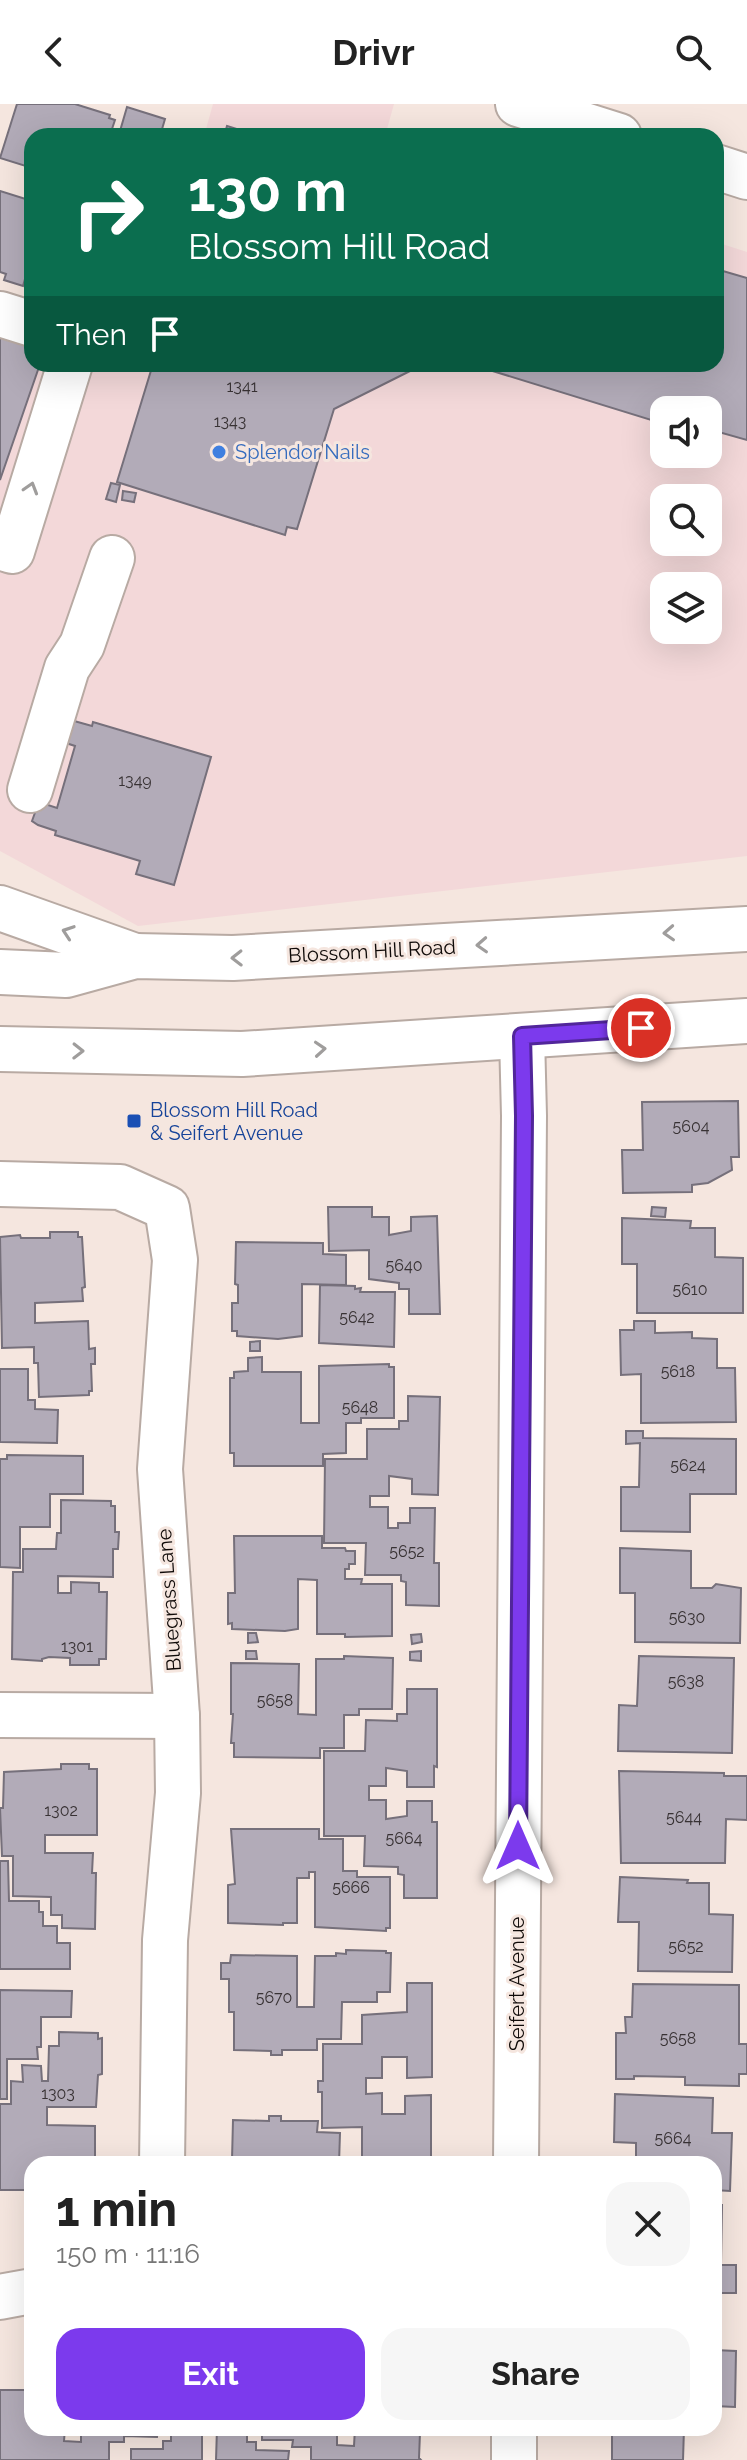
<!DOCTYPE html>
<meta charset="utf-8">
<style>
body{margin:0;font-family:Raleway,sans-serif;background:#f6f6f6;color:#222;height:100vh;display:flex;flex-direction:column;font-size:30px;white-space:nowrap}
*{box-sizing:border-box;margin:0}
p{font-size:26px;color:#767676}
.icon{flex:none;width:44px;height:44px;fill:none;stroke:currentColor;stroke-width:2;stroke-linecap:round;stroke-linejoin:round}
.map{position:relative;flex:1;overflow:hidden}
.panel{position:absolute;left:24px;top:2052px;width:698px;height:280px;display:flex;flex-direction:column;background:#fff;border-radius:24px;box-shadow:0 8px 32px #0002}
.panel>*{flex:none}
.hud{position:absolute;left:24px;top:24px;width:700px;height:244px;border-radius:24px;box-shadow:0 8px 32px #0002;background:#0b6e4f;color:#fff;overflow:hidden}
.fabs{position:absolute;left:650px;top:292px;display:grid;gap:16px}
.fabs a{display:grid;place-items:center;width:72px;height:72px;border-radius:16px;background:#fff;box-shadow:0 8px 32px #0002;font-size:40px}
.pin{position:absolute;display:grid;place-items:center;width:68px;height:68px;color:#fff;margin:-34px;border:4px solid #fff;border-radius:50%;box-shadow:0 2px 8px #0007}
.me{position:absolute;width:88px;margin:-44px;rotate:0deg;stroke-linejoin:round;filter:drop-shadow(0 0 6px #0008)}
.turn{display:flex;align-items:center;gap:28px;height:168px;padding:0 32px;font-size:36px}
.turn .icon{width:104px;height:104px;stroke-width:2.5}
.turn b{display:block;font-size:56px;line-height:68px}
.then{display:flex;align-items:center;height:76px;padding:0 32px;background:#0003;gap:16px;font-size:30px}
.round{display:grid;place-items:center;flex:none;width:84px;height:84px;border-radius:24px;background:#f6f6f6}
.headline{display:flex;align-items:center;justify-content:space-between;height:136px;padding:0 32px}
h1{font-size:48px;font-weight:700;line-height:60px}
.cta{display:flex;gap:16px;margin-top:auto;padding:16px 32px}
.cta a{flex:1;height:92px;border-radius:24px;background:#7c3aed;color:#fff;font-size:32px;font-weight:700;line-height:92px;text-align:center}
.cta a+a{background:#f6f6f6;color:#222}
header{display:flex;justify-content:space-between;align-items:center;height:104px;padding:0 32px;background:#fff;font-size:36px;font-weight:700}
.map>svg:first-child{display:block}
</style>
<header><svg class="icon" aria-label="back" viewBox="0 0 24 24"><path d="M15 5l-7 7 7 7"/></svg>Drivr<svg class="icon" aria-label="search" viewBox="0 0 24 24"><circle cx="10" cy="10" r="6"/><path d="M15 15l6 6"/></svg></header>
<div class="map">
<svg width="747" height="2356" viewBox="0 0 747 2356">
<rect width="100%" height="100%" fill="#f5e6df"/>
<g fill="#f3d8d9" fill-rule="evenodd">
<path d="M213,0H394L385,32H204Z"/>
<path d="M716,138L747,148V752L138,822L0,747V196L32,260H716ZM664,306H708V350H664ZM664,394H708V438H664ZM664,482H708V526H664Z"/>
</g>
<g fill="#b2abb8" stroke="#76707b" stroke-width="2">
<path d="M17,0H75L110,11L109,14L115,16L112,25L120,27L127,3L165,15L160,32H32V64L0,54Z"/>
<path d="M227,22L259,32H224Z"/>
<path d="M0,87L32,97V177L25,175L23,182L4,176L6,170L0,168Z"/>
<path d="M716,165L747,174V336L708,325V306H664V320L470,260H716Z"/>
<path d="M0,221L32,232V260H40L0,376Z"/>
<path d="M153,260H424L334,305L297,425L287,423L285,431L117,378Z"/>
<path d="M111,379L120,381L116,398L106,395Z"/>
<path d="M123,387L136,389L134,398L122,396Z"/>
<path d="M67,615L92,622L93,618L211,653L174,781L136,770L140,757L55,731L56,727L38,721L32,717L37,703L42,699L57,704L75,642L60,637Z"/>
<path d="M738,997L739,1053H731L732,1066L708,1079L692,1081V1088L623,1089L622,1046H643L642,998Z"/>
<path d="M328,1103H372V1113H389V1131L411,1127V1113L437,1112L440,1210H409V1185H399V1179L369,1175V1146L329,1147Z"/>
<path d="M652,1103L666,1104L665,1113L651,1112Z"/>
<path d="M622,1114L691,1117L690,1124H715V1153L743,1154V1209H637V1160H622Z"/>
<path d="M50,1128H78V1133H82L85,1183L82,1184L83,1197L35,1199V1219L88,1217L89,1245L95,1244V1260H91L92,1287H89V1291L39,1293L38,1259H34V1243L2,1244L0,1133L20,1131L21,1134H50Z"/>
<path d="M236,1138L323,1139V1150L346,1151V1181L302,1180V1232L278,1235L237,1232V1227H232V1199H238V1181L235,1180Z"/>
<path d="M320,1181L355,1182V1185L361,1184L360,1188H395L394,1243L319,1239Z"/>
<path d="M634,1217H655V1229L692,1228V1234L717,1235V1264H735L736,1318L641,1319V1270L621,1271L620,1226H634Z"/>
<path d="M260,1237V1247H250V1238Z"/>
<path d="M262,1253V1268H301V1319H319V1262L389,1260V1263H394V1314H361V1319H346V1349L323,1350V1362H234V1349H230V1274H234V1268L248,1267V1254Z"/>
<path d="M0,1265H28V1296H35V1305L58,1306L57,1339L0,1338Z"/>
<path d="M408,1292L440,1293L438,1391L412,1390V1375L389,1372V1392H370V1403H388V1424H398V1419H410V1404H435L434,1459H439V1502L406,1501V1478L401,1477V1471H365L366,1439H324L325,1355H367V1325H399V1317H408Z"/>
<path d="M626,1327H643V1334L736,1335V1390H690V1428L621,1427V1383H639L640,1339L626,1340Z"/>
<path d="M7,1351L83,1352V1390H50V1423H20V1464L0,1463V1355H7Z"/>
<path d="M61,1396L111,1397V1402H115V1428H119L118,1445H113V1473L58,1472V1489H71V1478L99,1479V1488H107L106,1555H99V1561H70V1554L49,1553L42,1555V1557L12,1555L13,1468H23V1445H56L57,1429H61Z"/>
<path d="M234,1432H322V1444H345L346,1447H355V1460H349V1465H345V1475H362L361,1480H392V1532L345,1533V1530H317V1476L298,1475V1525L285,1527L232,1525V1519L228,1520V1489H235Z"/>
<path d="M620,1444L691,1447V1484H712L716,1480L741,1484L740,1539L635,1538V1489H620Z"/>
<path d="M248,1529H256L258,1538L248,1539Z"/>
<path d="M421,1530L422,1538L412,1540L411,1531Z"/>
<path d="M246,1547H256L257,1555H246Z"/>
<path d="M421,1547V1557L410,1556V1548Z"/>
<path d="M344,1552L393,1554L392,1605H359V1611H344V1644H320V1654L234,1653V1639H231L233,1610H231V1559L299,1560L298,1610L316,1611V1555H344Z"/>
<path d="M639,1552L734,1554L732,1649L618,1647L619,1601L637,1602Z"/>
<path d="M407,1585H437V1663L434,1662V1683H407V1667L386,1664V1682H369V1696H386V1715L407,1712V1697H432V1718H437V1794H404V1771L398,1770V1763L364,1762L365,1732H324V1647H365L366,1616L397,1617V1610H407Z"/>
<path d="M61,1660H89V1665H97V1731H45V1749H93L92,1769H96L95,1825L62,1824V1811H51V1793L13,1792V1752H2L0,1704H3L4,1668L61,1665Z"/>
<path d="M619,1667L724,1669V1672H747V1716L726,1715L725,1759H621Z"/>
<path d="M231,1725H319V1735H343V1767H357V1773H390V1824H386V1827L315,1823V1768H309V1774H297V1819H283V1821L228,1819V1781L235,1780Z"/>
<path d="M0,1757H8L9,1797H39V1808H43V1822H57V1839H70V1865H0Z"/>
<path d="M620,1773L688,1776L687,1779H709V1810L733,1811L732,1868L638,1867L639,1818H618Z"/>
<path d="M346,1846L386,1847V1849H391L390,1888H377V1898H342L341,1935H317V1946H282V1951H271V1947L234,1946V1908H229V1875H221V1859H230L231,1851L297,1852V1903H314L315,1852H336V1849L346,1850Z"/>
<path d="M407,1879H432V1973L407,1974V1953H382V1974H366V1990L382,1989V2010H405V1992L431,1991V2060L374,2058V2054H362V2023L322,2024V1988H318V1977H323V1940H362V1911L407,1908Z"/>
<path d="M633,1880L739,1881V1940H747V1970H739V1982L685,1981V1973L634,1972V1975H616V1929H626L625,1913H632Z"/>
<path d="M0,1886L72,1887L71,1913H41V1943H37L38,1955H7V1995H0Z"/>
<path d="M59,1928L98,1929V1935L102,1934V1970L98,1971L96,2003H47V2021L95,2022V2060H32V2086H0V2000H11V1977L23,1978L22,1961L41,1962L42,1977H48L49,1942H59Z"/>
<path d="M615,1990L713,1994L712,2029H732L730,2087L714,2086V2060H636V2039L614,2038Z"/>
<path d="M269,2012H281V2017H318L317,2028L340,2029L339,2060H227V2056H232L233,2016L269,2017Z"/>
<path d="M714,2101H722L721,2161H736V2189H714Z"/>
<path d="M714,2246L736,2247L735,2303L714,2302Z"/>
<path d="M0,2286H32V2324H65L64,2337L81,2338V2324H158L157,2333L124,2332V2338H109V2356H0Z"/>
<path d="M171,2324H202V2356H131V2345H163V2337H171Z"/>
<path d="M217,2324H247V2338H256V2346L289,2347L288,2356H216Z"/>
<path d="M262,2324H342V2328H337V2341L354,2342L355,2324H425V2329H420L419,2354L421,2356H311V2343H292L293,2336H262Z"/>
<path d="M612,2324H684L683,2356H612Z"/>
</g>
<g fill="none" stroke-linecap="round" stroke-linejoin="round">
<g stroke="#b8aaa3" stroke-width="48">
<g id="minor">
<path d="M518,0L619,32"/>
<path d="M716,63L747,73"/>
<path d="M0,210L32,220"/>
<path d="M0,443L12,447L70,260"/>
<path d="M30,686L67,564L82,541L112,454"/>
<path d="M0,1080L120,1083L167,1104L175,1156L160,1365L177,1612L178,1689L165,1836L162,2060"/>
<path d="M0,1611L177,1612"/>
<path d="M516,2060L524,1012L522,932"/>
<path d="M0,2193L32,2187"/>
<path d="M514,2356V2324"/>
</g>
</g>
<g stroke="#b8aaa3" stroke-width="48">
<g id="major">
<path d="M0,804L135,852"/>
<path d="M0,868L66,871L135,852L233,854L747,825"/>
<path d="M0,945L242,950L747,917"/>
</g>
</g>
<use href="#minor" stroke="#fff" stroke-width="44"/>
<use href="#major" stroke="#fff" stroke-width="44"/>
</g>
<defs><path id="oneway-chevron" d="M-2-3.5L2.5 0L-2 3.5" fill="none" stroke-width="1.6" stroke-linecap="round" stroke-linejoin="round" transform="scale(2)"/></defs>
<g stroke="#9f9d9c">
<use href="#oneway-chevron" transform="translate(31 384) rotate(-73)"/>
<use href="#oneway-chevron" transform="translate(68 828) rotate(-161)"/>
<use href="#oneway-chevron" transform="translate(669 829) rotate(177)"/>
<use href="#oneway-chevron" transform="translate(482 841) rotate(177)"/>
<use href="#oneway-chevron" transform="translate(237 854) rotate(179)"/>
<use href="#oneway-chevron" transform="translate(320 945) rotate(-4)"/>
<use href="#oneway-chevron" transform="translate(78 947) rotate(1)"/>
</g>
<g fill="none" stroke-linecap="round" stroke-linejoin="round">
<g stroke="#51269a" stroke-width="20">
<path id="route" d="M518,1742L524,1012L522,932L641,924"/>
</g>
<use href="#route" stroke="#7c3aed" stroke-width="14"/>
</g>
<circle fill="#3f7fe0" stroke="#f5e6df" stroke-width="3" cx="219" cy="348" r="8"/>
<rect fill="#1a4fb4" stroke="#f5e6df" stroke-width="3" x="126" y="1009" width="16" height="16" rx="4"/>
<g text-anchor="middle" stroke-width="6" stroke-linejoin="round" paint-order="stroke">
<g font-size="16" fill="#383234">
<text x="242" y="288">1341</text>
<text x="230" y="323">1343</text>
<text x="135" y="682">1349</text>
<text x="691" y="1028">5604</text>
<text x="404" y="1167">5640</text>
<text x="690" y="1191">5610</text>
<text x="357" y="1219">5642</text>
<text x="678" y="1273">5618</text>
<text x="360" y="1309">5648</text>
<text x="688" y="1367">5624</text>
<text x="407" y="1453">5652</text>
<text x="687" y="1519">5630</text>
<text x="77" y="1548">1301</text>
<text x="686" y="1583">5638</text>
<text x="275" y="1602">5658</text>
<text x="61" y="1712">1302</text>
<text x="684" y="1719">5644</text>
<text x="404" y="1740">5664</text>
<text x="351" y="1789">5666</text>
<text x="686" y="1848">5652</text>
<text x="274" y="1899">5670</text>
<text x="678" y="1940">5658</text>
<text x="58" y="1995">1303</text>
<text x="673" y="2040">5664</text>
</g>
<g font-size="20" fill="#366cbe" stroke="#f5e6df" text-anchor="start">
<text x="235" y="355">Splendor Nails</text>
</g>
<g font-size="20" fill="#0f0a08" stroke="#f5e6df">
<text transform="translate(372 847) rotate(-3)" y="7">Blossom Hill Road</text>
<text transform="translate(169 1496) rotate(-94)" y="7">Bluegrass Lane</text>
<text transform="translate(517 1880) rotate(-90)" y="7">Seifert Avenue</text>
</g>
<g font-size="20" fill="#164399" stroke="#f5e6df" text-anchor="start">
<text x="150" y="1013">Blossom Hill Road<tspan x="150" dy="23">&amp; Seifert Avenue</tspan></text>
</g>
</g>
</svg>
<div class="fabs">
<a><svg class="icon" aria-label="sound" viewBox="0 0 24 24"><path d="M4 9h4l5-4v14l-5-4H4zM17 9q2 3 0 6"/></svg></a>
<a><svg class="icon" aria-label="search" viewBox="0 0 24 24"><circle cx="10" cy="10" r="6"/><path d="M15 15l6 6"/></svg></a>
<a><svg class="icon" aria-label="layers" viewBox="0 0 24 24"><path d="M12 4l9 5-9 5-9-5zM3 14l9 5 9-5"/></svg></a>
</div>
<div class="pin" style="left:641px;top:924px;background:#d93025"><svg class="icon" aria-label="arrive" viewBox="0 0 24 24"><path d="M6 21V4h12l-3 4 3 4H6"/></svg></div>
<svg class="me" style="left:518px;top:1742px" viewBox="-20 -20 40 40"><path d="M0-17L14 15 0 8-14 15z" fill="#7c3aed" stroke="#fff" stroke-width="4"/></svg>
<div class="hud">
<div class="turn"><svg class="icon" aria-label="right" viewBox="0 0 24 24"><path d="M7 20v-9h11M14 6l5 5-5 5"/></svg><div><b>130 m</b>Blossom Hill Road</div></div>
<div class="then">Then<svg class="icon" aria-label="arrive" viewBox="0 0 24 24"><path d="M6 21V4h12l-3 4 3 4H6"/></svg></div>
</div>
<section class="panel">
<div class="headline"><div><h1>1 min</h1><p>150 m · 11:16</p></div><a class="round"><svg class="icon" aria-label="close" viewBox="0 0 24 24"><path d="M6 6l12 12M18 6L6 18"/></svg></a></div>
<div class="cta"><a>Exit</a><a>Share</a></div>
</section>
</div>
